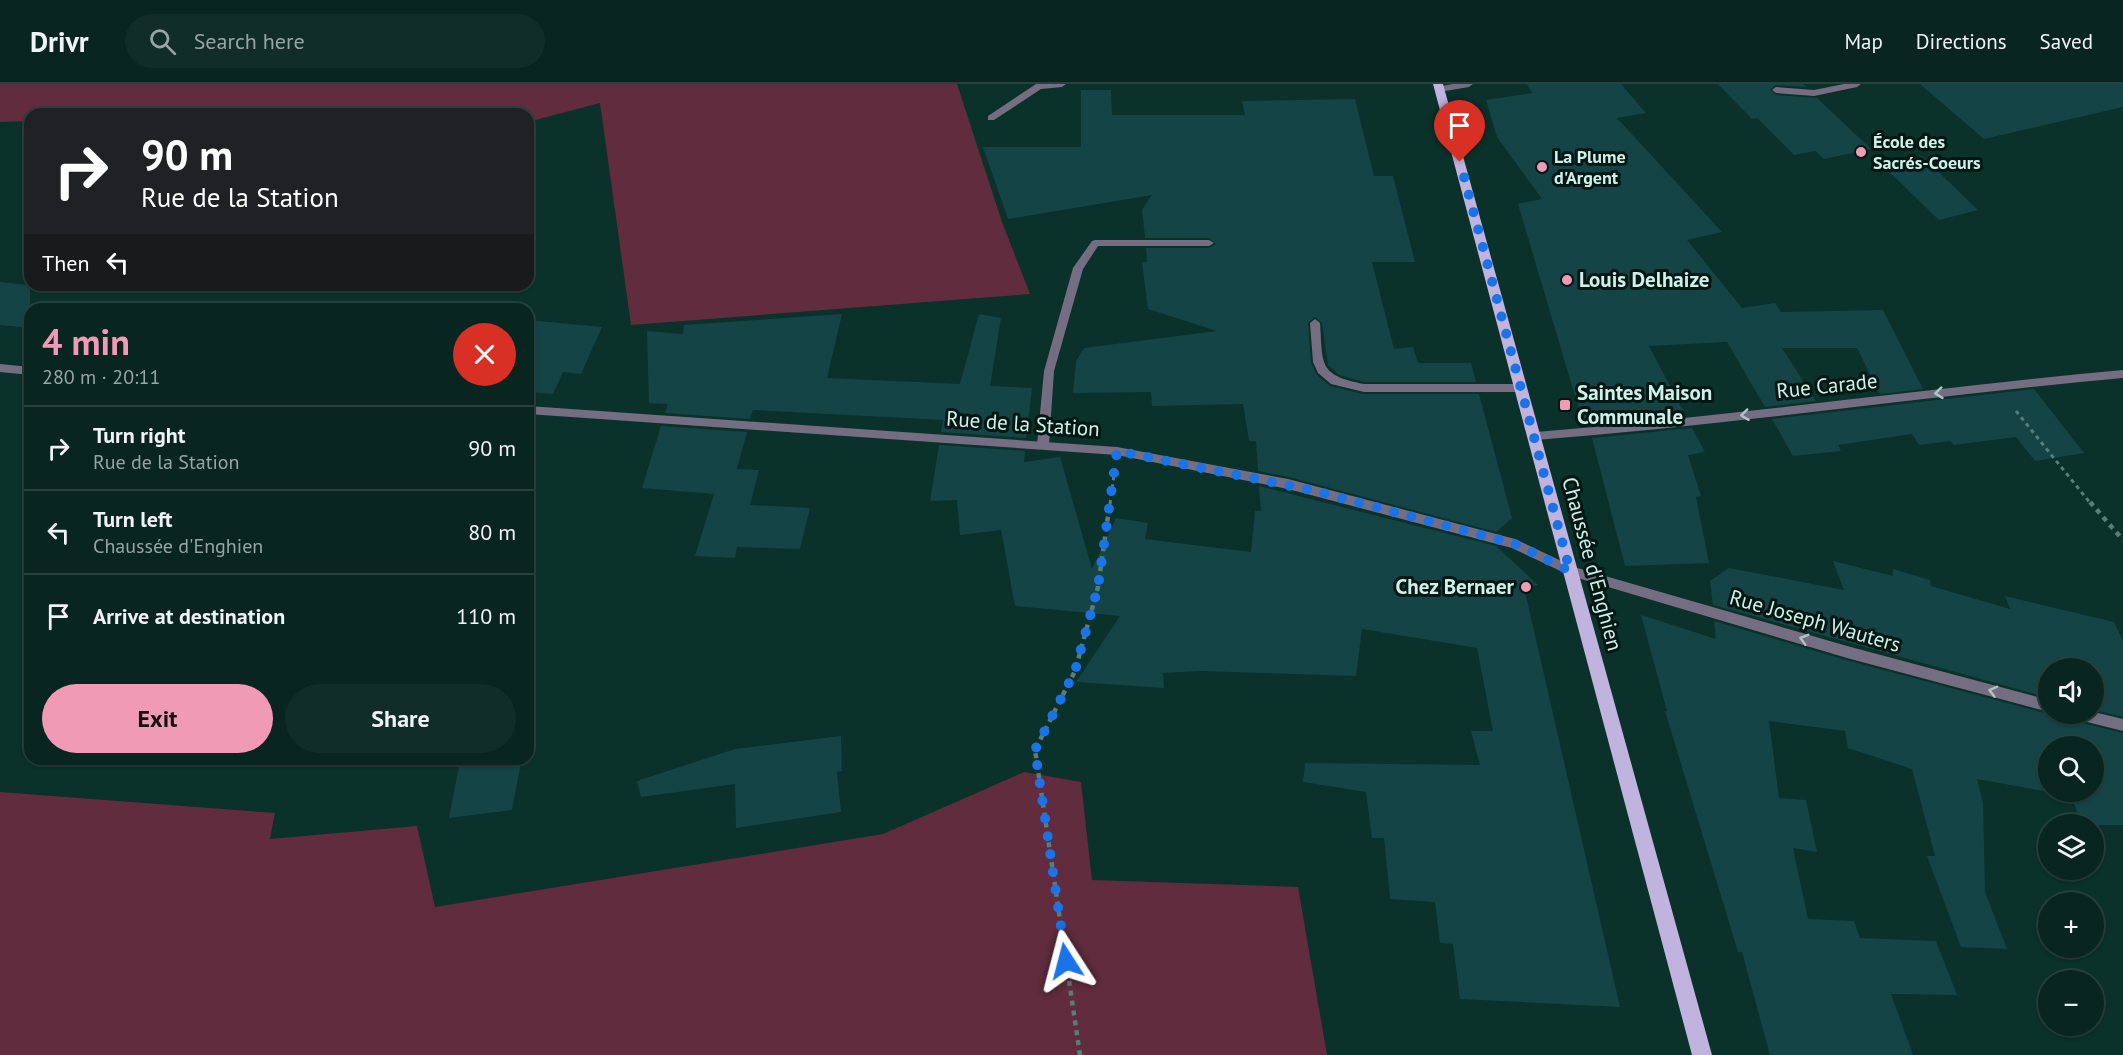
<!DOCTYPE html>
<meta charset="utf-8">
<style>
body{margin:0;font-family:"PT Sans",sans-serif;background:#112d29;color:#f1f3f6;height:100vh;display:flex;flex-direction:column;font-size:22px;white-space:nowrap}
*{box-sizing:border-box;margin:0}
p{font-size:20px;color:#98a5a5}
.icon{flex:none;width:33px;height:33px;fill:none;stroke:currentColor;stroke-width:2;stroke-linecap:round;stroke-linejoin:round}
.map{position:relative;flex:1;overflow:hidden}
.panel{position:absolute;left:24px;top:219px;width:510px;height:462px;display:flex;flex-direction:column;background:#082520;border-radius:18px;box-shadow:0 2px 4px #0004,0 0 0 2px #29423e}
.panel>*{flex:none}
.guide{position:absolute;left:24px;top:24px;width:510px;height:183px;border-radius:18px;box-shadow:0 2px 4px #0004,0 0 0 2px #29423e;background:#202124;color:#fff;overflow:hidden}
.controls{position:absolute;left:2038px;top:574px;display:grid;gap:12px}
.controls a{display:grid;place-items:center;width:66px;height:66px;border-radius:50%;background:#082520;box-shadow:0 2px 4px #0004,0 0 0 2px #29423e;font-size:30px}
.pin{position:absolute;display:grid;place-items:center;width:51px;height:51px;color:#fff;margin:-62px -26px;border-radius:50% 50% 50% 0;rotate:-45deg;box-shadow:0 0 6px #0007}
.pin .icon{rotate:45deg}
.me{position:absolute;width:66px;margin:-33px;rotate:351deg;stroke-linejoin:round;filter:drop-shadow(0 0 4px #0008)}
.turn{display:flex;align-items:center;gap:21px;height:126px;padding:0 18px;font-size:27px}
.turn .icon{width:78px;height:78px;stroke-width:2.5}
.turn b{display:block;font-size:42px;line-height:51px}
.then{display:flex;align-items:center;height:57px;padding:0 18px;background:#0003;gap:12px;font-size:22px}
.round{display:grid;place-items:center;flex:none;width:63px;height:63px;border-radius:32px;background:#112d29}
.overview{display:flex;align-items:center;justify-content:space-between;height:102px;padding:0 18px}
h1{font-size:36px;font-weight:800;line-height:45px;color:#f09ab5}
.action{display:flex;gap:12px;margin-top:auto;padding:12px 18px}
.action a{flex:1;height:69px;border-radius:36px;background:#f09ab5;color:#111;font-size:24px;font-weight:800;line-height:69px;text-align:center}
.action a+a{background:#112d29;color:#f1f3f6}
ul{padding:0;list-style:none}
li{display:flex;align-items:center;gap:18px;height:84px;padding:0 18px;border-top:2px solid #29423e}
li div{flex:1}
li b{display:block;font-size:22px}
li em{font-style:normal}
header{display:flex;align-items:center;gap:36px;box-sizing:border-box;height:84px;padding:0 30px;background:#082520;border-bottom:2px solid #29423e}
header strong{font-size:28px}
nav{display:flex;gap:33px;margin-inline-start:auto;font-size:21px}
.search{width:420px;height:54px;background:#112d29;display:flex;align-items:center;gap:15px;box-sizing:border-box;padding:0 21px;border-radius:33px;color:#98a5a5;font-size:22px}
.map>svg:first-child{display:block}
</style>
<header>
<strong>Drivr</strong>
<div class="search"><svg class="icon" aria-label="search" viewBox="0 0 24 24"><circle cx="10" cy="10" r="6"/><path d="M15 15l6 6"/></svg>Search here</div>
<nav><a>Map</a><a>Directions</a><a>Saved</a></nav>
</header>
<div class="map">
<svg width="2123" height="971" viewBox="0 0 2123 971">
<rect width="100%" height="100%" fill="#0a312a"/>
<g fill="#602c3e">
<path d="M0,0H957L1002,138L1030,210L631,241L600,19L528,38V30H30V37L0,38Z"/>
<path d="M1024,688L1081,698L1092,796L1298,803L1327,971H0V708L275,729L270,755L417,742L435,823L883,750Z"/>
</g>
<g fill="#154447" fill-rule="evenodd">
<path d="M1527,0H1621L1646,29L1617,34L1722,148L1687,156L1742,224L1775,219L1781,228L1883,226L1923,305L1880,310L1857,264H1782L1816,317L1765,323L1727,258L1649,262L1686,332L1584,342L1518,120L1542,115L1497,53L1486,16L1532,9Z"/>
<path d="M1718,0H1803L1807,3L1776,1L1770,6L1776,11L1817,14L1871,65L1824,75L1815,67L1794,71L1757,34L1752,35Z"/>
<path d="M1920,0H2123V23L1984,55Z"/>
<path d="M1081,6H1111L1112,31H1245L1242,17L1355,15L1374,92H1393L1415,178H1372L1394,265L1413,263L1418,279H1471L1476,298H1364L1339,291L1328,281L1322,239L1315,233L1308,239L1311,279L1317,291L1330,302L1363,310H1479L1512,434L1496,448L1289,393L1258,387L1256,357H1249L1243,320L1152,322L1151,308L1073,309L1076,277L1084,264L1217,247L1148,225L1142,178H1147L1146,164H1209L1216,160L1209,154H1145L1142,126L1152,111L1008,135L983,63H1081Z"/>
<path d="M1922,72L1978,126L1939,136L1882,81Z"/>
<path d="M0,198L30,201V244L0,241Z"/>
<path d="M842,230L827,294L960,300L979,230L1001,234L990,302L1032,304L1026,354L941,348L943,336L753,326L750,335L665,329L668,320L649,319L647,247L683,250L684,241Z"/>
<path d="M528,236L602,243L581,290L563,288L553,310L528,308Z"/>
<path d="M2034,305L2084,369L2035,377L2016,353L1954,361L1950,357L1919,361L1912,350L1838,361L1841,367L1793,372L1772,335Z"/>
<path d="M661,342L747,348L737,385L759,386L750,421L810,424L800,465L737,463L735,474L695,472L714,410L642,404Z"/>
<path d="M1692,344L1705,368L1688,371L1701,412L1696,413L1709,479L1625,482L1592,354Z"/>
<path d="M939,361L1025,367L1024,378L1060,373L1092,485L1116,434L1148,439L1145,455L1251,468L1255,427H1261L1259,402L1496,462L1538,501L1524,503L1620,923L1460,915L1453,860L1440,859L1435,818L1390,815L1384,754H1372L1366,708L1303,698L1305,679L1480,681L1471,647H1493L1477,564L1362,545L1356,592L1199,587L1163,589L1164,604L1076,598L1120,532L1015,522L1001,446L960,451L957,416L930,417Z"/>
<path d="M1833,477L1893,492V485L1930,496L1931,502L2010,525L2005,512L2114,538L2123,557V633L2094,626V585H2049V614L1713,521L1710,497L1729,484L1844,506Z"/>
<path d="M1641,531L1716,555L1714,537L1846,576L2048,630H2071L2073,636L2078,638L2123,649V741H2082L2071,712L1977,695L1983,719L1985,808L2007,865L1961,863L1927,772H1935L1912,685L1848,664L1845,647L1769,637L1779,714L1806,716L1817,768L1793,764L1808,835L1854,837L1860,854L1936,857L1957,911L1891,910L1913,971H1770L1742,868H1738L1665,627H1667ZM2049,663H2094V708H2049Z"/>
<path d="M841,652L842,687L837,688L841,728L736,744L735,700L641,713L637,697L735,665Z"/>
<path d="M521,679L512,726L449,734L459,682Z"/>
</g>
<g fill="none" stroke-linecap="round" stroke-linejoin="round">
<g stroke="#597e77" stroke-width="3" stroke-dasharray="4 4" stroke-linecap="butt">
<path d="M2016,327L2091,420"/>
<path d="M1110,420L1114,391"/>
</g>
<g stroke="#597e77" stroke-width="4.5" stroke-dasharray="5 5" stroke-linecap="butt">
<path d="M2090,418L2123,456"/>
<path d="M1080,971L1035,666L1075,587L1098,503L1110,418"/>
</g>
<g fill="#756e83" fill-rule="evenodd">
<path d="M1036,0H1066L1062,3L1041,5L994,36H988V32Z"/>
<path d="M1453,0H1473L1469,3L1439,8L1435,5L1436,3Z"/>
<path d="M1844,0H1861L1857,3L1814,12L1776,9L1772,6L1776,3L1814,6Z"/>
<path d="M1095,156H1209L1214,159L1209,162H1098L1083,185L1054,287L1049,361L1043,365L1037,361L1044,287L1073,184L1092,157Z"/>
<path d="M1315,235L1320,239C1323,281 1318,291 1364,300H1522L1527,304L1522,308H1364L1331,300L1318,289L1313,278L1310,239Z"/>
</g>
<g fill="#756e83" fill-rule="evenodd">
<path d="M0,280L30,283V291L0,288Z"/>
<path d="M2123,286V294C1927,312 1732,341 1536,356L1530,352L1536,348C1732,332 1927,304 2123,286Z"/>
<path d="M528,322L1117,363L1288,395L1515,455L1574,483L1847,562L2049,616V628L1847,574L1571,492L1512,464L1288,405L1117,371L528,330Z"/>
<path d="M2094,628L2123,635V647L2079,636L2074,634L2073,630H2094Z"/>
</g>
<path fill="#c0b3de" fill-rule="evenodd" d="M1433,0H1443L1712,971H1692Z"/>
</g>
<defs><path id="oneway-chevron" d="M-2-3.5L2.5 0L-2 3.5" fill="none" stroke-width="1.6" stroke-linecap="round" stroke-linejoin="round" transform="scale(1.5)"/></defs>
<g stroke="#b0c3c5">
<use href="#oneway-chevron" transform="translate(1939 309) rotate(174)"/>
<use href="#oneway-chevron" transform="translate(1745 331) rotate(173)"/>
<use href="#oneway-chevron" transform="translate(1804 555) rotate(-164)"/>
<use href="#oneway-chevron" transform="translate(1993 607) rotate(-165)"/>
</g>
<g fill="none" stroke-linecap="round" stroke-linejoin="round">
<path stroke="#1a73e8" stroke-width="10" stroke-dasharray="0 18" d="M1066,877L1035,666L1075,587L1098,503L1117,367L1311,406L1515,460L1570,487L1460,78"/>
</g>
<g fill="#f09ab5" stroke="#001713" stroke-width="2">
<circle cx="1861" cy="68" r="6"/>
<circle cx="1542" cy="83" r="6"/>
<circle cx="1567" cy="196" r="6"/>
<rect x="1559" y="315" width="12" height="12" rx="3"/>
<circle cx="1526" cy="503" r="6"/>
</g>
<g text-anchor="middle" stroke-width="6" stroke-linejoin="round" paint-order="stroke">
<g font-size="18" font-weight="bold" fill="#cff1e9" stroke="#001713" text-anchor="start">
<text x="1873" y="64">École des<tspan x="1873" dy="21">Sacrés-Coeurs</tspan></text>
<text x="1554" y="79">La Plume<tspan x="1554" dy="21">d'Argent</tspan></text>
</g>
<g font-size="21" font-weight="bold" fill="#cff1e9" stroke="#001713" text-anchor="start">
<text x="1579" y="203">Louis Delhaize</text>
<text x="1577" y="316">Saintes Maison<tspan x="1577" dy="24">Communale</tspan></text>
<text x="1514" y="510" text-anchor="end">Chez Bernaer</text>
</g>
<g font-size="21" fill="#cff1e9" stroke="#001713">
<text transform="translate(1827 302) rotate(-6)" y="7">Rue Carade</text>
<text transform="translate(1023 340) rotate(4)" y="7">Rue de la Station</text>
<text transform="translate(1592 480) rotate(75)" y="7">Chaussée d'Enghien</text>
<text transform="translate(1815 537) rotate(16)" y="7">Rue Joseph Wauters</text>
</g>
</g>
</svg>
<div class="controls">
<a><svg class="icon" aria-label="sound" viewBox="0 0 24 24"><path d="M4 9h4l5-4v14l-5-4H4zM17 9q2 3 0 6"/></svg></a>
<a><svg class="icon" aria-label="search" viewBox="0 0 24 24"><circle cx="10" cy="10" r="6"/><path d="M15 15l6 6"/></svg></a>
<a><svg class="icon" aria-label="layers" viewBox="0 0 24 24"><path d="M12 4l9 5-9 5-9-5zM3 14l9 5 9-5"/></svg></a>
<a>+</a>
<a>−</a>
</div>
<div class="pin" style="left:1460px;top:78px;background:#d93025"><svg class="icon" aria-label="arrive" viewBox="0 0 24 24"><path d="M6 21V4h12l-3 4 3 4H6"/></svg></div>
<svg class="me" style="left:1066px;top:877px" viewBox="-20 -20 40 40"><path d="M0-17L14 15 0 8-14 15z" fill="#1a73e8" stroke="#fff" stroke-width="4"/></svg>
<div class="guide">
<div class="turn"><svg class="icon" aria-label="right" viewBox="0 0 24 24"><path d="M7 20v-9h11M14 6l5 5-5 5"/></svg><div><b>90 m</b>Rue de la Station</div></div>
<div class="then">Then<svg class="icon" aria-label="left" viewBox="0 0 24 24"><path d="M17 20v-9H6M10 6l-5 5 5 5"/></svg></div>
</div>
<section class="panel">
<div class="overview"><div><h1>4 min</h1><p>280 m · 20:11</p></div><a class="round" style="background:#d93025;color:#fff"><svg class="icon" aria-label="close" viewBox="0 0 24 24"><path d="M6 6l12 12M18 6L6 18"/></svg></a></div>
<ul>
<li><svg class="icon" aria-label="right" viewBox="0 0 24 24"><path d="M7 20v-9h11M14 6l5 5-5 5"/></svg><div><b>Turn right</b><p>Rue de la Station</p></div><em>90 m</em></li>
<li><svg class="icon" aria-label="left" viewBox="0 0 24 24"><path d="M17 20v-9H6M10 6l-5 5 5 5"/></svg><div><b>Turn left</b><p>Chaussée d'Enghien</p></div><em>80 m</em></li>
<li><svg class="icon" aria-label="arrive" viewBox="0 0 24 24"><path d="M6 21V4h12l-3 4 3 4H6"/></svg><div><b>Arrive at destination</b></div><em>110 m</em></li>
</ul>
<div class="action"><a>Exit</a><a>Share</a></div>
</section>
</div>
